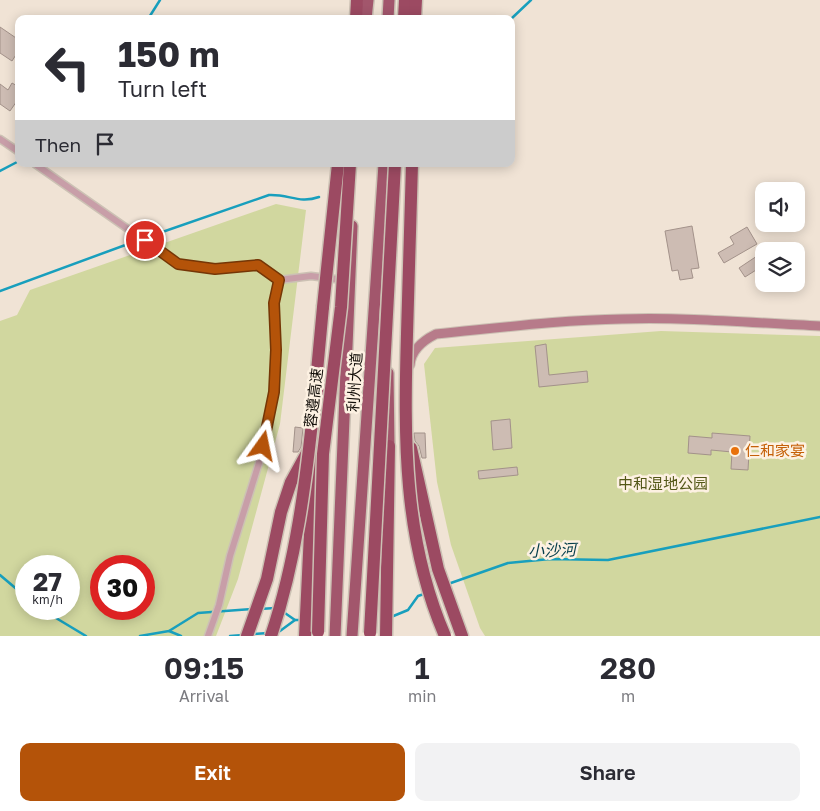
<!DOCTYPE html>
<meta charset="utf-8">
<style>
body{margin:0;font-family:"Golos Text","Noto Sans SC",sans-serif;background:#f2f2f3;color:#2b2b33;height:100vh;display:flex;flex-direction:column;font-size:19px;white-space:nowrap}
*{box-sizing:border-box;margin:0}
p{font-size:16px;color:#7c7c81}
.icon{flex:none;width:28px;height:28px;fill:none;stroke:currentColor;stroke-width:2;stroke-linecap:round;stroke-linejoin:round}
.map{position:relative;height:636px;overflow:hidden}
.side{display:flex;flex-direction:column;background:#fff;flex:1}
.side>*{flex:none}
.top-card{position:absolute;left:15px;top:15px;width:500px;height:152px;border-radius:10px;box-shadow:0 2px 12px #0003;background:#fff;color:#2b2b33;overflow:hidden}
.buttons{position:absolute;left:755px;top:182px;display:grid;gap:10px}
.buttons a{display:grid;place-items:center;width:50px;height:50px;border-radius:10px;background:#fff;box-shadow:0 2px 12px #0003;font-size:25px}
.speed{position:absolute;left:15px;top:555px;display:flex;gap:10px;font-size:25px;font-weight:700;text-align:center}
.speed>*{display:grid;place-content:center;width:65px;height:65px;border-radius:50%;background:#fff;box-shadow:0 2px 12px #0003;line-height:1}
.speed small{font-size:12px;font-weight:400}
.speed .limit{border:8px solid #d22;background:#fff;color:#111}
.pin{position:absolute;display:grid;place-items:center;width:42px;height:42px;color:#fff;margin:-21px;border:2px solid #fff;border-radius:50%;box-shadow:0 1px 5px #0007}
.me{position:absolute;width:55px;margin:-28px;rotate:12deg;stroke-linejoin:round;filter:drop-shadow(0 0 4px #0008)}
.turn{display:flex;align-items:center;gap:18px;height:105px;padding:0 20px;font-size:22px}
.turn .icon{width:65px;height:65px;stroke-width:2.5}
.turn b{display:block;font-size:35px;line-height:42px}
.then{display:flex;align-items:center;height:48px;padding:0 20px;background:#0003;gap:10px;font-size:19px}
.eta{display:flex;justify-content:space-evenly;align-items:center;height:85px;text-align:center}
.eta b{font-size:30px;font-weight:600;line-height:35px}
.primary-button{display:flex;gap:10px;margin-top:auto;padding:10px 20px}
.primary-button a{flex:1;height:58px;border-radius:10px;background:#b45309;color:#fff;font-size:20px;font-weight:600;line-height:58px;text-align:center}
.primary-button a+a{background:#f2f2f3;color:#2b2b33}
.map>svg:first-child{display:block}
</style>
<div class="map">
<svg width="820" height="636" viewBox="0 0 820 636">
<rect width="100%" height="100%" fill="#f0e3d5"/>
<g fill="#d1d79f" fill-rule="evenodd">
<path d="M276,204L306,210L280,424L238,579L216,636H0V321L17,315L30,290ZM26,566H69V609H26ZM101,566H144V609H101Z"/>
<path d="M661,331L820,336V636H485L480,628L451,545L437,482L424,364L435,348Z"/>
</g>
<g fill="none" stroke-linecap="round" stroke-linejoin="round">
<g stroke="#189fbd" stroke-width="2.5">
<path d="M148,19L160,0"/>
<path d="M511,19L531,0"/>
<path d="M0,171L19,161"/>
<path d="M145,238L269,195C289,194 299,204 319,197"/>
<path d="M0,291L139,240"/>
<path d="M0,575L26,597"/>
<path d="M448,584L508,563L550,559L608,560L820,517"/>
<path d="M41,609L86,636"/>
<path d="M260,609L275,608"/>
<path d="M282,611L295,620H301"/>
<path d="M391,617L408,610L418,596L424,594"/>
<path d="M169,631L181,636"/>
<path d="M276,632L280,631L295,620"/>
<path d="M253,634L268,633"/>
<path d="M140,636L169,631L198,613L252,609"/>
<path d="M230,636L243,635"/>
</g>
</g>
<g fill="#cdbcb3" stroke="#a3928a">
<path d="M0,27L19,40V50L12,61L0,53Z"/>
<path d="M12,83L19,87V98L10,111L0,104V84L8,90Z"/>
<path d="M692,226L699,268L691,269L693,278L680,280L678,270L672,271L665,231Z"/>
<path d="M747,227L757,244L724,263L718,253L734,244L730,237Z"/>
<path d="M760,254L764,265L745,277L739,268Z"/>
<path d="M546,344L549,375L587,371L588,382L539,387L535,346Z"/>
<path d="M510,419L512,448L493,450L491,421Z"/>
<path d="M295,427L303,428L301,447L298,452H293Z"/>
<path d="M414,433H425L426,458H422L419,446L415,441Z"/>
<path d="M712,433L750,436L748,470L731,469L732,452L711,450V455L688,453L689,436L712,438Z"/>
<path d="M517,467L518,475L479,479L478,471Z"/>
</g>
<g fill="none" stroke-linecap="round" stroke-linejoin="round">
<g stroke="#ccc1b4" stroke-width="9">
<g id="minor">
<path d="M0,139L19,152"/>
<path d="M35,164L178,264L215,269L258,265L279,280L311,276L343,280"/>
<path d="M208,636L219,605L230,556L259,463L274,392L276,350L274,303L279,280"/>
</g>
</g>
<g stroke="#ccc1b4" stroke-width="11">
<path id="secondary" d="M410,365C411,350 424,340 436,334C498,328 560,320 622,319C688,317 754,323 820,326"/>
</g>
<g stroke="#ccc1b4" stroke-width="14">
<g id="trunk">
<path d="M366,19L368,0"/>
<path d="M388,19L389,0"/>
<path d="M388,373L389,446"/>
<path d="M315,438L326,393"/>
<path d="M335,636L352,226"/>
<path d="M352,636L384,164"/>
</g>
</g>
<g stroke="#ccc1b4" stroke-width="15">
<g id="motorway">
<path d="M356,19L357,0"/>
<path d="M404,19L405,0"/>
<path d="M415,19L416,0"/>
<path d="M314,403L323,307"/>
<path d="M411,448L438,569L462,636"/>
<path d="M247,636L267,579L281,512L291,482L309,449"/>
<path d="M305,636L314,451"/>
<path d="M386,636L389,446"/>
</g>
</g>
<use href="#minor" stroke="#c89ea8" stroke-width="6"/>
<use href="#secondary" stroke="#b77b8a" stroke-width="9"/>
<use href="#trunk" stroke="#a2566c" stroke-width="11"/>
<use href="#motorway" stroke="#9c4a62" stroke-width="12"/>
<g stroke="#ccc1b4" stroke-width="15" stroke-linecap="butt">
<g id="motorway-bridge">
<path d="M412,164C410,221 409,277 407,334C404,438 403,539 445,636"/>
<path d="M323,307L338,164"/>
<path d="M318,632L323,454L341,307L350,164"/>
<path d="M370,633L395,164"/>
<path d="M271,636C296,561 306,482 314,403"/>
</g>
</g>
<use href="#motorway-bridge" stroke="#9c4a62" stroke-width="12"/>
</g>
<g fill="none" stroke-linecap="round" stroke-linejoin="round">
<g stroke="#753606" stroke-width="12">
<path id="route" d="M145,240L178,264L215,269L258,265L279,280L274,303L276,350L274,392L263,446"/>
</g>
<use href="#route" stroke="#b45309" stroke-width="9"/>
</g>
<circle fill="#e8710a" stroke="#fdf1e2" stroke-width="2" cx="735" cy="451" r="5"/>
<g text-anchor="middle" stroke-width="5" stroke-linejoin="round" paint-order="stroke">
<g font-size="15" fill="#120e09" stroke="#fdf1e2">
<text transform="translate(355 382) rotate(-86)" y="5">利州大道</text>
<text transform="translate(314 398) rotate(-83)" y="5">蓉遵高速</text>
</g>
<g font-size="15" fill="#c56008" stroke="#fdf1e2" text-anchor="start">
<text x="745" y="456">仁和家宴</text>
</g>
<g font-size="15" fill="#535717" stroke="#fdf1e2">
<text x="663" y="489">中和湿地公园</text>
</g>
<g font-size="16" font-style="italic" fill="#053d4a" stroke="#fdf1e2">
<text transform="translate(552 550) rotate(-2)" y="6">小沙河</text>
</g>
</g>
</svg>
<div class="buttons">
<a><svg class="icon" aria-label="sound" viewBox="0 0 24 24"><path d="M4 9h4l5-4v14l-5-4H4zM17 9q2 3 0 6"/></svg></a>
<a><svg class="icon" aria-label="layers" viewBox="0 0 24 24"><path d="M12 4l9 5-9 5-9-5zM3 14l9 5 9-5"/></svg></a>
</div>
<div class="speed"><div>27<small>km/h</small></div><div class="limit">30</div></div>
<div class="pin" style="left:145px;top:240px;background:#d93025"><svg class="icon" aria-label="arrive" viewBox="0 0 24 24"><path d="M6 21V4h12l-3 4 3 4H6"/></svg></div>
<svg class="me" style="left:263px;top:446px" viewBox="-20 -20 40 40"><path d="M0-17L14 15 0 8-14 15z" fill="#b45309" stroke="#fff" stroke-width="4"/></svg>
<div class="top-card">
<div class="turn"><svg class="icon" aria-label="left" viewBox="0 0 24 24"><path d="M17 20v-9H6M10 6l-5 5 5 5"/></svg><div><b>150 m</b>Turn left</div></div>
<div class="then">Then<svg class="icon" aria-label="arrive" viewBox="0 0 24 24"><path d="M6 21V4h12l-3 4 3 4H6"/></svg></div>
</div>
</div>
<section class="side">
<div class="eta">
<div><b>09:15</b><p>Arrival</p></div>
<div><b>1</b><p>min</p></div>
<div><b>280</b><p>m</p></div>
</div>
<div class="primary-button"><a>Exit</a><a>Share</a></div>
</section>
